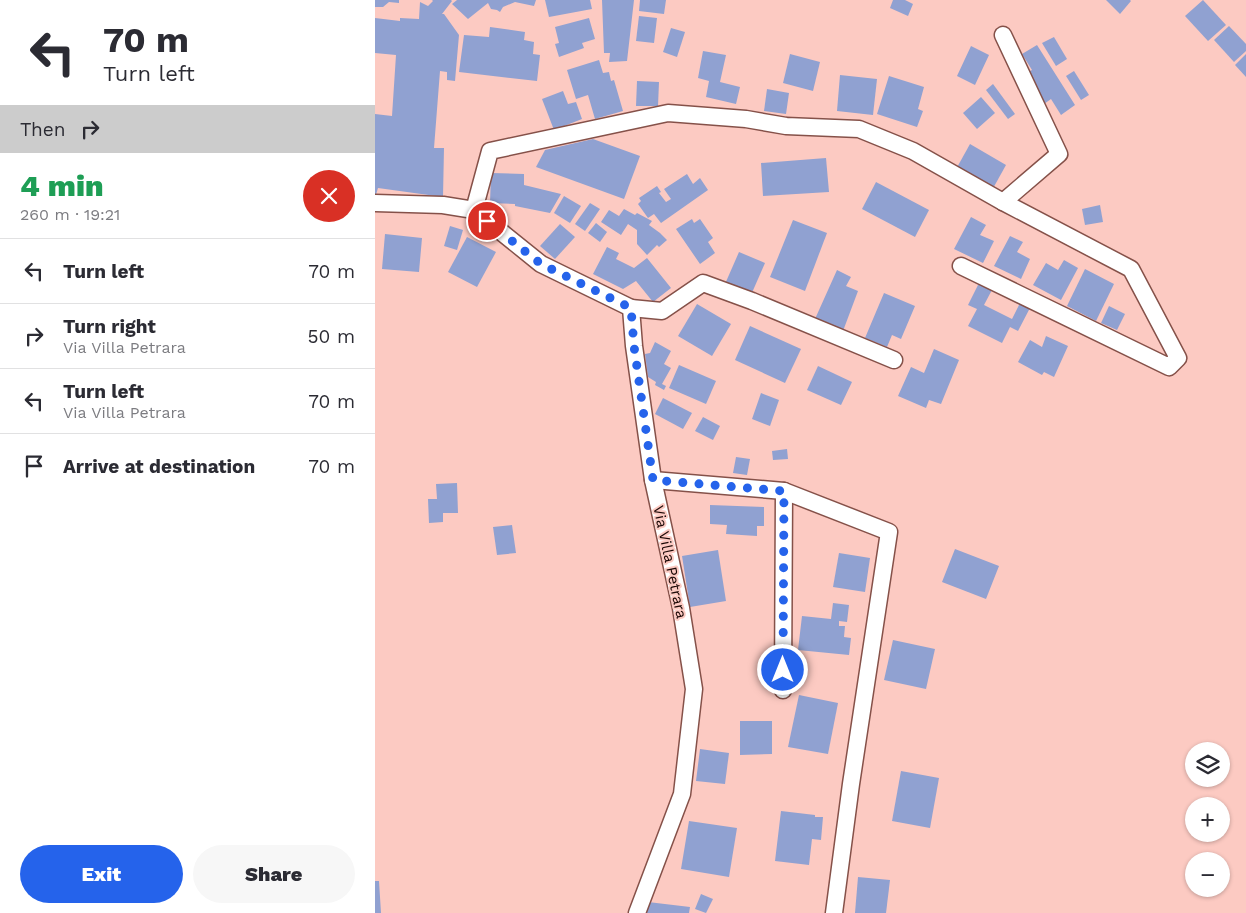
<!DOCTYPE html>
<meta charset="utf-8">
<style>
body{margin:0;font-family:"Work Sans",sans-serif;background:#f7f7f7;color:#2b2b33;height:100vh;display:flex;flex-direction:column;font-size:19px;white-space:nowrap}
*{box-sizing:border-box;margin:0}
p{font-size:16px;color:#7c7c81}
.icon{flex:none;width:28px;height:28px;fill:none;stroke:currentColor;stroke-width:2;stroke-linecap:round;stroke-linejoin:round}
.map{position:relative;flex:1;overflow:hidden}
.side{display:flex;flex-direction:column;background:#fff;width:375px}
.side>*{flex:none}
.guide{background:#fff;color:#2b2b33;overflow:hidden}
.tools{position:absolute;left:810px;top:742px;display:grid;gap:10px}
.tools a{display:grid;place-items:center;width:45px;height:45px;border-radius:50%;background:#fff;box-shadow:0 1px 4px #0004;font-size:25px}
.pin{position:absolute;display:grid;place-items:center;width:42px;height:42px;color:#fff;margin:-21px;border:2px solid #fff;border-radius:50%;box-shadow:0 1px 5px #0007}
.me{position:absolute;width:55px;margin:-28px;rotate:0deg;stroke-linejoin:round;filter:drop-shadow(0 0 4px #0008)}
.turn{display:flex;align-items:center;gap:18px;height:105px;padding:0 20px;font-size:22px}
.turn .icon{width:65px;height:65px;stroke-width:2.5}
.turn b{display:block;font-size:35px;line-height:42px}
.then{display:flex;align-items:center;height:48px;padding:0 20px;background:#0003;gap:10px;font-size:19px}
.round{display:grid;place-items:center;flex:none;width:52px;height:52px;border-radius:26px;background:#f7f7f7}
.overview{display:flex;align-items:center;justify-content:space-between;height:85px;padding:0 20px}
h1{font-size:30px;font-weight:800;line-height:38px;color:#1e9e55}
.action{display:flex;gap:10px;margin-top:auto;padding:10px 20px}
.action a{flex:1;height:58px;border-radius:30px;background:#2563eb;color:#fff;font-size:20px;font-weight:800;line-height:58px;text-align:center}
.action a+a{background:#f7f7f7;color:#2b2b33}
ul{padding:0;list-style:none}
li{display:flex;align-items:center;gap:15px;height:65px;padding:0 20px;border-top:1px solid #e1e1e2}
li div{flex:1}
li b{display:block;font-size:19px}
li em{font-style:normal}
main{display:flex;flex:1;min-height:0}
.map>svg:first-child{display:block}
</style>
<main>
<section class="side">
<div class="guide">
<div class="turn"><svg class="icon" aria-label="left" viewBox="0 0 24 24"><path d="M17 20v-9H6M10 6l-5 5 5 5"/></svg><div><b>70 m</b>Turn left</div></div>
<div class="then">Then<svg class="icon" aria-label="right" viewBox="0 0 24 24"><path d="M7 20v-9h11M14 6l5 5-5 5"/></svg></div>
</div>
<div class="overview"><div><h1>4 min</h1><p>260 m · 19:21</p></div><a class="round" style="background:#d93025;color:#fff"><svg class="icon" aria-label="close" viewBox="0 0 24 24"><path d="M6 6l12 12M18 6L6 18"/></svg></a></div>
<ul>
<li><svg class="icon" aria-label="left" viewBox="0 0 24 24"><path d="M17 20v-9H6M10 6l-5 5 5 5"/></svg><div><b>Turn left</b></div><em>70 m</em></li>
<li><svg class="icon" aria-label="right" viewBox="0 0 24 24"><path d="M7 20v-9h11M14 6l5 5-5 5"/></svg><div><b>Turn right</b><p>Via Villa Petrara</p></div><em>50 m</em></li>
<li><svg class="icon" aria-label="left" viewBox="0 0 24 24"><path d="M17 20v-9H6M10 6l-5 5 5 5"/></svg><div><b>Turn left</b><p>Via Villa Petrara</p></div><em>70 m</em></li>
<li><svg class="icon" aria-label="arrive" viewBox="0 0 24 24"><path d="M6 21V4h12l-3 4 3 4H6"/></svg><div><b>Arrive at destination</b></div><em>70 m</em></li>
</ul>
<div class="action"><a>Exit</a><a>Share</a></div>
</section>
<div class="map">
<svg width="871" height="913" viewBox="0 0 871 913">
<rect width="100%" height="100%" fill="#fccac2"/>
<g fill="#90a1d1">
<path d="M0,0H24V3L14,2L8,7H0Z"/>
<path d="M57,0H76L77,1L67,14H69L84,35L80,81L72,80V72L65,71L59,148H69L68,197L3,188L0,198V114L17,116L21,55L0,53V18L25,21V18L44,19L45,2L53,6L58,1Z"/>
<path d="M82,0H161L159,6L140,2L128,7L125,12L122,10L116,9L113,3L93,19L77,4Z"/>
<path d="M170,0H215L217,9L174,17Z"/>
<path d="M227,0H259L252,61L234,62L235,53H229Z"/>
<path d="M265,0H291L289,14L264,11Z"/>
<path d="M518,0H530L538,4L533,16L515,8Z"/>
<path d="M731,0H755L756,1L745,14Z"/>
<path d="M828,0L851,25L833,41L810,16Z"/>
<path d="M264,16L282,18L279,43L261,41Z"/>
<path d="M214,18L220,39L207,43L209,48L184,57L180,44L184,43L180,27Z"/>
<path d="M854,26L871,44V51L859,62L839,40Z"/>
<path d="M115,27L150,32L149,40L159,42L158,54L165,55L162,81L84,72L89,35L114,37Z"/>
<path d="M296,28L310,32L302,57L288,52Z"/>
<path d="M679,37L692,59L681,66L667,43Z"/>
<path d="M662,45L700,105L686,115L676,99L669,104L649,74L657,70L647,54Z"/>
<path d="M596,46L614,55L600,85L582,76Z"/>
<path d="M328,51L351,55L345,82L365,87L361,104L331,97L334,81L323,78Z"/>
<path d="M415,54L445,62L438,91L408,83Z"/>
<path d="M871,54V77L860,65Z"/>
<path d="M224,60L228,73L234,72L236,81L239,80L248,111L220,119L213,95L201,99L192,70Z"/>
<path d="M699,71L714,95L706,100L691,76Z"/>
<path d="M465,75L502,79L498,115L462,111Z"/>
<path d="M514,76L549,87L543,109L548,111L542,127L502,114Z"/>
<path d="M262,81L284,82L283,106H261Z"/>
<path d="M618,84L640,114L633,119L611,90Z"/>
<path d="M392,89L414,93L411,114L389,111Z"/>
<path d="M188,91L193,104L201,102L207,119L179,130L167,99Z"/>
<path d="M606,97L620,113L602,129L588,113Z"/>
<path d="M218,139L265,156L249,199L161,167L170,150Z"/>
<path d="M595,144L631,165L616,192L580,171Z"/>
<path d="M451,158L454,192L388,196L386,163Z"/>
<path d="M116,173L149,174V185L186,194L175,213L140,206V204L115,203Z"/>
<path d="M312,174L318,184L325,178L333,190L286,223L279,214L273,218L263,204L266,201L264,198L282,186L286,192L284,193L291,202L296,199L289,189Z"/>
<path d="M501,182L554,210L540,237L487,209Z"/>
<path d="M189,196L206,206L195,223L179,213Z"/>
<path d="M215,203L225,209L210,231L200,224Z"/>
<path d="M725,205L728,222L710,225L707,209Z"/>
<path d="M249,209L260,215L262,213L277,221L274,225L285,233L292,240L284,247L282,245L272,255L262,244V230L253,224L246,235L226,222L234,210L244,216Z"/>
<path d="M596,217L611,225L605,235L619,241L608,263L579,249Z"/>
<path d="M317,219L319,223L325,219L338,238L333,242L340,253L325,264L301,229Z"/>
<path d="M418,220L452,233L430,291L395,277Z"/>
<path d="M221,223L232,232L225,242L213,233Z"/>
<path d="M185,224L200,237L180,259L165,246Z"/>
<path d="M75,226L88,230L82,250L69,246Z"/>
<path d="M10,234L47,238L44,272L7,269Z"/>
<path d="M635,236L648,242L642,252L655,259L646,279L619,266Z"/>
<path d="M92,237L121,252L102,287L73,272Z"/>
<path d="M232,247L244,253L241,259L259,268L272,258L296,288L278,302L261,281L248,289L218,274Z"/>
<path d="M364,252L390,263L376,295L350,284Z"/>
<path d="M689,260L703,268L686,300L658,285L671,263L683,270Z"/>
<path d="M710,269L739,284L721,321L692,306Z"/>
<path d="M462,270L476,277L471,286L483,291L468,331L440,319Z"/>
<path d="M605,281L618,288L609,305L637,319L646,301L656,306L643,331L635,327L627,343L593,326L602,309L593,305Z"/>
<path d="M509,293L540,306L526,339L517,335L512,347L490,338Z"/>
<path d="M322,304L356,324L337,356L303,336Z"/>
<path d="M734,306L750,314L742,330L726,323Z"/>
<path d="M375,326L426,349L410,383L360,360Z"/>
<path d="M671,336L693,346L679,377L669,372L667,375L643,362L655,340L667,347Z"/>
<path d="M280,342L296,351L289,364L296,368L287,384L291,386L289,390L280,385L281,382L273,377L270,354L275,353Z"/>
<path d="M559,349L584,360L566,404L554,400L551,408L523,396L536,367L549,373Z"/>
<path d="M304,365L341,381L331,404L294,388Z"/>
<path d="M443,366L477,382L466,405L432,390Z"/>
<path d="M386,393L404,400L395,426L377,419Z"/>
<path d="M288,398L317,413L308,429L280,414Z"/>
<path d="M328,417L345,426L338,440L320,431Z"/>
<path d="M412,449L413,459L398,460L397,451Z"/>
<path d="M361,457L375,459L372,475L358,473Z"/>
<path d="M82,483L83,513H68V522L54,523L53,499H62L61,484Z"/>
<path d="M335,505L389,507V526H382V536L351,534L352,525L335,524Z"/>
<path d="M137,525L141,553L122,555L118,527Z"/>
<path d="M580,549L624,566L611,599L567,582Z"/>
<path d="M343,550L351,601L315,607L307,556Z"/>
<path d="M464,553L495,558L490,592L458,587Z"/>
<path d="M458,603L474,605L472,622L464,621V626H470L469,637L476,638L474,655L423,650L427,616L456,619Z"/>
<path d="M518,640L560,649L551,689L509,680Z"/>
<path d="M424,695L463,703L453,754L413,747Z"/>
<path d="M365,721H397V754L365,755Z"/>
<path d="M325,749L354,753L350,784L321,781Z"/>
<path d="M526,771L564,778L555,828L517,821Z"/>
<path d="M406,811L440,815V817H448L446,840L437,839L434,865L400,861Z"/>
<path d="M314,821L362,828L354,877L306,869Z"/>
<path d="M483,877L515,880L511,913H480Z"/>
<path d="M0,881H4L6,913H0Z"/>
<path d="M326,894L338,899L331,913L320,909Z"/>
<path d="M273,902L315,907L314,913H272Z"/>
</g>
<g fill="none" stroke-linecap="round" stroke-linejoin="round">
<g stroke="#855149" stroke-width="19">
<g id="street">
<path d="M628,202L684,154L628,35"/>
<path d="M0,203L68,205L99,210L166,264L256,308L259,346L278,480L306,608L319,689L307,794L262,913"/>
<path d="M99,210L115,151L293,113L371,119L411,126L484,129L538,151L628,202L756,269L803,358L794,367L586,266"/>
<path d="M256,308L287,311L328,283L377,301L519,360"/>
<path d="M278,480L409,491L514,532L476,784L459,913"/>
<path d="M408,690L409,491"/>
</g>
</g>
<use href="#street" stroke="#fff" stroke-width="16"/>
</g>
<g fill="none" stroke-linecap="round" stroke-linejoin="round">
<path stroke="#2563eb" stroke-width="9" stroke-dasharray="0 16.2" d="M112,221L166,264L256,308L259,346L278,480L409,491L408,670"/>
</g>
<g text-anchor="middle" stroke-width="4" stroke-linejoin="round" paint-order="stroke">
<g font-size="15" fill="#1b0806" stroke="#fccac2">
<text transform="translate(295 562) rotate(78)" y="5">Via Villa Petrara</text>
</g>
</g>
</svg>
<div class="tools">
<a><svg class="icon" aria-label="layers" viewBox="0 0 24 24"><path d="M12 4l9 5-9 5-9-5zM3 14l9 5 9-5"/></svg></a>
<a>+</a>
<a>−</a>
</div>
<div class="pin" style="left:112px;top:221px;background:#d93025"><svg class="icon" aria-label="arrive" viewBox="0 0 24 24"><path d="M6 21V4h12l-3 4 3 4H6"/></svg></div>
<svg class="me" style="left:408px;top:670px" viewBox="-20 -20 40 40"><circle r="17" fill="#2563eb" stroke="#fff" stroke-width="3"/><path d="M0-11L8 9 0 5-8 9z" fill="#fff"/></svg>
</div>
</main>
